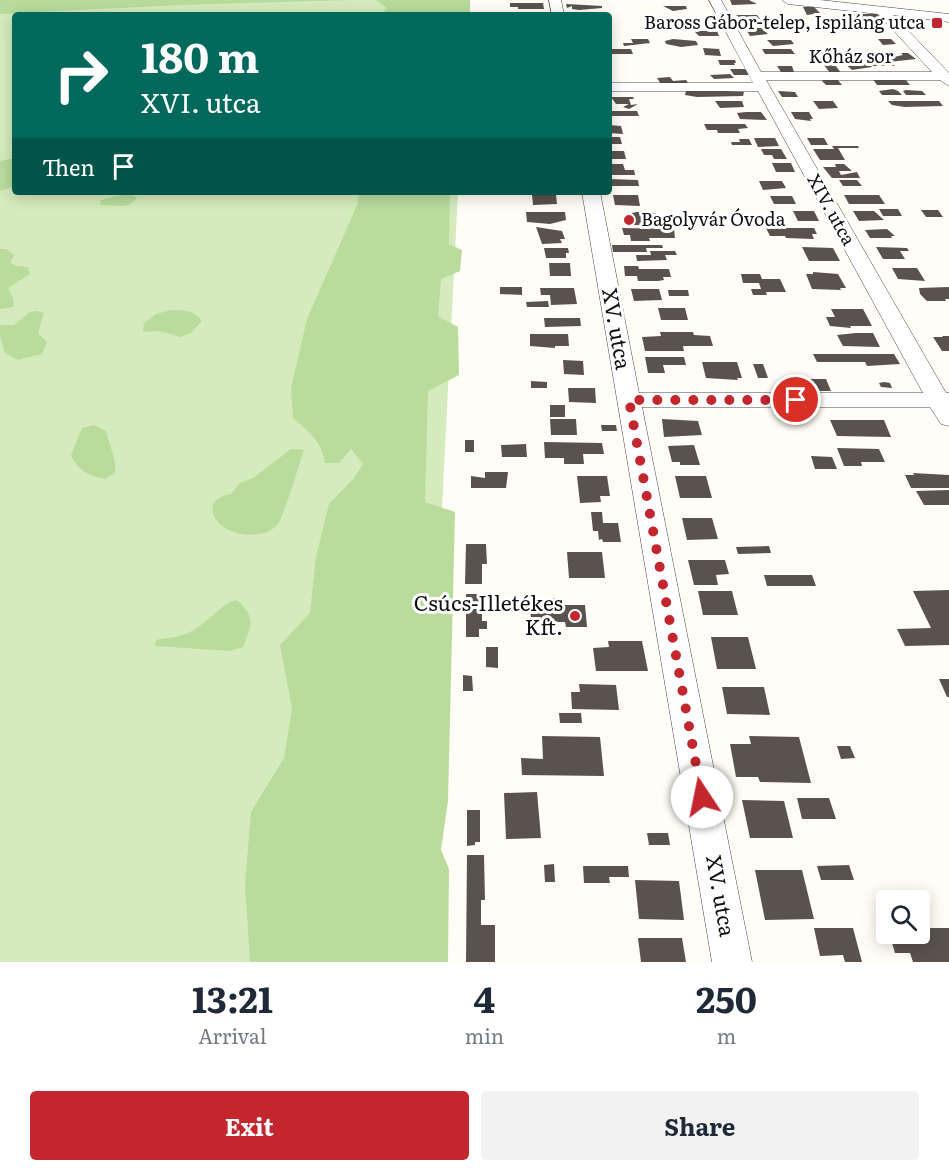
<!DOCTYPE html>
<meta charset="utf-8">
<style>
body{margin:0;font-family:Literata,serif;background:#f2f2f3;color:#1f2937;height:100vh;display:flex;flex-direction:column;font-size:22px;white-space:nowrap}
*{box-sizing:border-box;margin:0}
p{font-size:20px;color:#747a83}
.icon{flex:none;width:33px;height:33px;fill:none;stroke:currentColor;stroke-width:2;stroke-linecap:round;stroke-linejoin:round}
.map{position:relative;height:962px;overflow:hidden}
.details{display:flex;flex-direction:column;background:#fff;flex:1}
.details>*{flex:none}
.guide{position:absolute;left:12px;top:12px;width:600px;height:183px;border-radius:6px;box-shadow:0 3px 15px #0003;background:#00695c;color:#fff;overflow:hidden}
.controls{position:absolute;left:876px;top:890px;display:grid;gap:12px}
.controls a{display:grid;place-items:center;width:54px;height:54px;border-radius:6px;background:#fff;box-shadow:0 3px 15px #0003;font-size:30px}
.pin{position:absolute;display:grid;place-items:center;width:51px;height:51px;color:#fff;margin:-26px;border:3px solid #fff;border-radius:50%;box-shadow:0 2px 6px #0007}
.me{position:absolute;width:66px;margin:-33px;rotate:349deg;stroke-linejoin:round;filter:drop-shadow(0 0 4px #0008)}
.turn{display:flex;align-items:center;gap:21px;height:126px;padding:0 30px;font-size:27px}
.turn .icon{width:78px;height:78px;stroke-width:2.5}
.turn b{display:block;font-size:42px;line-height:51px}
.then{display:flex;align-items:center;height:57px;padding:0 30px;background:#0003;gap:12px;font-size:22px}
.eta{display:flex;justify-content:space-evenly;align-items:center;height:102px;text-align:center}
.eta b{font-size:36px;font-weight:700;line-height:42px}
.cta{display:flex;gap:12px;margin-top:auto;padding:12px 30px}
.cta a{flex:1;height:69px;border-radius:6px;background:#c4262e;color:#fff;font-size:24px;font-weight:700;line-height:69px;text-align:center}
.cta a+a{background:#f2f2f3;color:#1f2937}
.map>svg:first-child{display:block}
</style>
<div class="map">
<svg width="949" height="962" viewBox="0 0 949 962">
<rect width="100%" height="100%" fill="#fffdf5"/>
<path fill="#d5ebbd" d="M224,0H467L466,15H15V192H458L419,962H0V10Z"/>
<g fill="#b9dc9c">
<path d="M0,0H352L177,5L0,14Z"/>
<path d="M376,0H470V15H380L387,8Z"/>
<path d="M15,158V186L0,191V161Z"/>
<path d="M359,192H450L449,244L462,250L460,271L441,279L438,316L458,327L459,375L428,391L425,502L455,512L448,801L441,850L449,869L448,962H250L245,884L251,812L284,758L292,709L280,645L310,613L316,557L329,504L354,478L363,464L351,449L339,463H325C321,440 310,433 293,418L291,388L307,319L358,203Z"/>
<path d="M130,193L137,198L129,205L122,206L100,205L101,200Z"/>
<path d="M0,249H6L15,255L10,262L16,266L28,267L30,274L8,288L13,298L14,307L0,309Z"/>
<path d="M171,310C184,310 194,310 202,321L191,333L181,337L159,331L143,332L144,323L156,314Z"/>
<path d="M37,311L44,313L38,333L47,342L42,354L18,360L5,353L0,337V325H14L30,312Z"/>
<path d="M94,425L106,431C109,447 117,457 115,473L105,479C88,475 78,471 71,455L82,428Z"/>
<path d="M291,449L304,450C299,464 284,517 277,525C269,534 254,536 242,534C233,533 220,527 215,518C207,504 218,496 231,494L240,483L253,478Z"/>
<path d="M237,600C256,618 252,625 243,647L230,651L155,646L156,640C166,638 176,638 185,634C204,628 222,602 237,600Z"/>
</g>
<g fill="#5a524d">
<path d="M730,0H749L757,4L732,5Z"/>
<path d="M510,3H543L544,9H518V7H510Z"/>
<path d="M566,4L602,6V8L579,10L572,9V6L567,8Z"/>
<path d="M663,6H686L687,9L673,11Z"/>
<path d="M803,7H814L820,13L807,15Z"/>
<path d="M846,14H877L884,21L848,17Z"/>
<path d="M736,15H757L760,19H742Z"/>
<path d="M850,22H867L871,27H854Z"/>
<path d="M670,23H691L693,28H673Z"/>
<path d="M753,28H761L768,34L750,36L747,31H755Z"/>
<path d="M694,31H717L719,36H699Z"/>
<path d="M631,39H648L650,43L624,46L623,43H633Z"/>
<path d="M673,39L696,41L698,45L681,47L666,44L665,41Z"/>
<path d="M878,39H891L896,44L883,45Z"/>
<path d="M767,40H791L794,44L773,46Z"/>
<path d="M703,48L719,49L721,56L705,55Z"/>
<path d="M609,49H631L633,54H609Z"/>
<path d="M762,49H791L795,54H765Z"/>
<path d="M901,53H908L916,59L889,62L895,66H871L872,67L852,70L844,63L868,64L858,57L875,61L903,55Z"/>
<path d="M718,60H735L736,63H734L735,65H720Z"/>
<path d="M824,65H835L841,73H830Z"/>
<path d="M777,66H792L794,72H781Z"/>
<path d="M730,69H745L750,75H734Z"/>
<path d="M730,74L734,78L714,79L710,75Z"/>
<path d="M670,77L673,81L686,80L690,86L661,84L657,78Z"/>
<path d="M872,78H904L910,85H877Z"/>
<path d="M824,79H837L842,85H826L822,81Z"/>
<path d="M893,89L898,91L902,95H882L879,91Z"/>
<path d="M906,90L922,91L926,95H906L903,91Z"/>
<path d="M686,91H726L744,92L743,96L697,97L685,95Z"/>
<path d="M778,91L795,92L798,97H782Z"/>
<path d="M611,97H633L634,99H629L631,105L638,104L629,109L623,107L629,104H616Z"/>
<path d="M715,101H742L744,107L720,108Z"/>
<path d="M813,101H833L838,108L819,109Z"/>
<path d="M888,101H939L943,106L905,107L892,105Z"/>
<path d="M609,111H637L639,116H609Z"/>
<path d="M746,112H761L767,120L740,119L737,113Z"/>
<path d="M791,112H809L813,119H810L811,121L795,119Z"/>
<path d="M704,124H745L748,128L738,129L740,133H718L717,130H707Z"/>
<path d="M609,125L621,126L623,134L609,133Z"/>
<path d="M609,137H620L622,144H609Z"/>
<path d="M754,138H775L779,146L758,147Z"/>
<path d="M807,138H824L828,145H811Z"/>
<path d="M739,139H749L752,145H732L731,142H740Z"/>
<path d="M832,146H858L859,148H838L845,160H820L813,149H834Z"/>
<path d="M761,149H781L787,159H774L772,155H764Z"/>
<path d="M609,151H624L626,159H609Z"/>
<path d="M772,163H791L795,172H776Z"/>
<path d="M609,164H623L625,170H634L635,175H613L609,173Z"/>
<path d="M835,164H844L852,171H839L841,175L857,172L860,178H832L823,167H836Z"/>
<path d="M609,179L638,180L639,186H609Z"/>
<path d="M839,180H857L862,186H843Z"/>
<path d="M759,181H782L786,188L763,190Z"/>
<path d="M532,195H556L557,204L533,205Z"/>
<path d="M613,195H638L640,206L615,205Z"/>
<path d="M844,195H879L885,204H849Z"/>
<path d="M770,196H792L796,204H774Z"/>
<path d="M879,209H898L902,216H883Z"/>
<path d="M921,210H938L943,217H926Z"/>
<path d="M793,211H814L819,221H798Z"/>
<path d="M853,211H874L884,220L859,221Z"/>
<path d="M526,212H565L566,220L550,224L527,222Z"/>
<path d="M637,212L656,213L660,225H626L624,218H634L632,213Z"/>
<path d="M536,227L562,231L565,239H560L562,243L542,244Z"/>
<path d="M622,228L674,229L675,238H649L650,241H631L630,235H624Z"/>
<path d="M766,228H814L817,234H812L814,239L786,238L785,236H770Z"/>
<path d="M887,229L895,236H891L892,238H870L865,230Z"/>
<path d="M612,245H662L663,248H646L647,252H613Z"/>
<path d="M802,247L833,248L840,261H809Z"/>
<path d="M876,247L907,248L909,251H900L905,259H883Z"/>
<path d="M544,248H568L569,253H566V258H546Z"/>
<path d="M650,251H675L677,255H665L667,260L637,261L636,255H651Z"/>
<path d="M549,263H570L571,276H550Z"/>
<path d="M624,266H638L639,269H669L671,277H663L664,280L658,281H638L637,276H625Z"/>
<path d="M892,268H917L925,281L898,279Z"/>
<path d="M813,272L838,274L846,288H840L841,290L812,289L806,274H813Z"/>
<path d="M741,274H760L762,279H780L786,292H766L767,295H753L751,289H761L759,283H743Z"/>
<path d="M500,287H522V295L500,294Z"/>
<path d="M949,287V299H945L946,301H927L920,294L919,288Z"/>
<path d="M540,288H574L577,304L551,305L550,295H541Z"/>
<path d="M631,289H659L662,300L634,301Z"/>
<path d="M668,290H688L689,296H669Z"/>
<path d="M548,301L549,307H527L526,302Z"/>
<path d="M658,308H685L688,320H661Z"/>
<path d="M831,309H863L872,326H850L851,328L830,326L826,317H835Z"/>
<path d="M544,318H580L581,326L545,327Z"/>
<path d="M660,332H693L694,335L710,336L713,346H683L684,351H645L642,337L661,336Z"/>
<path d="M856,333H873L880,347L843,346L837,335Z"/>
<path d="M530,334H568L569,346H555V348L530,346Z"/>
<path d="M942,336H949V351H942L933,337H943Z"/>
<path d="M813,354H894L900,364L867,366L865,362H817Z"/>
<path d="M645,357H684L686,365H663L665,373H648Z"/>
<path d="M563,360L583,361L584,375L564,374Z"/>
<path d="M702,362H737L742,378H737L738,380L706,378Z"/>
<path d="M753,364H763L768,378H758Z"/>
<path d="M784,379H826L831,391H789Z"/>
<path d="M531,381L547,382V388H531Z"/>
<path d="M884,382L890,383L892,388L881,387L879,383Z"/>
<path d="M568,388H595L596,403L569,402Z"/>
<rect x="550" y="405" width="15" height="12"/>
<path d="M550,419H576L577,435H551Z"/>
<path d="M662,419L698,421L702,435L664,437Z"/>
<path d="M830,420H884L891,437L837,436Z"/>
<path d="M601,425H616L617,431H602Z"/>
<rect x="465" y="440" width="9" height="12"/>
<path d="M544,442L602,443L604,454H583L584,464H564V458H545Z"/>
<path d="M526,444L527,457H502L501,445Z"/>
<path d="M694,445L700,465H680V462H672L668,446Z"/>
<path d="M837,448L879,449L885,462H861L862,466H844Z"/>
<path d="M811,456L832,457L837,469H815Z"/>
<path d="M485,472H508L506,488H471V476L485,478Z"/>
<path d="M913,473L949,475V488H911L905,475H914Z"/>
<path d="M577,476H607L610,496H600L601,502L580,503Z"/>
<path d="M675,476H706L712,498H680Z"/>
<path d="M949,490V505H924L916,491Z"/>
<path d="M591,512H602L603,523H618L621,542H603L602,539L599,540L598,531H593Z"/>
<path d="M682,518H712L718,539L687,540Z"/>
<path d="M466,544H486L487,564H482V584H465Z"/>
<path d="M769,546L771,553L738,554L736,547Z"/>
<path d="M567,552H602L605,578H569Z"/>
<path d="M688,560H725L729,574L716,575L718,585H694Z"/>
<path d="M764,575H812L816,586H767Z"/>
<path d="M949,590V645L905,646L897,629L931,628L913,591Z"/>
<path d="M698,591H732L738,615H703Z"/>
<path d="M466,594H482V621H487V629H479V637H466Z"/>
<path d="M530,598H564V605H585L587,627H566L565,622H531Z"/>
<path d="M711,637H748L756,669H717Z"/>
<path d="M608,641H642L648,671H596L593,648L609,647Z"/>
<path d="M486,647H498V668L486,667Z"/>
<path d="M463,675L472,676L473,691H463Z"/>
<path d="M939,679H949V697H947Z"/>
<path d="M579,684L616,685L619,710L572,709L571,692H580Z"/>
<path d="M722,687H764L770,715L727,714Z"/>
<path d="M559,713H581L582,723H560Z"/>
<path d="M542,736L600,737L604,776L522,775L521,758L543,759Z"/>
<path d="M749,736L799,737L811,783L760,782L758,777H736L730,744H751Z"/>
<path d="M837,746H850L855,758L841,759Z"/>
<path d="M537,792L541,838L506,839L504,793Z"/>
<path d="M797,798H829L836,819H802Z"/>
<path d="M742,800L784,801L793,838H750Z"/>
<path d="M467,810H480V842H475V845L467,846Z"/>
<path d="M647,833H668L670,845H649Z"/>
<path d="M467,855H484L485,900H481V925H495V962H466Z"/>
<path d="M554,864L555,882H545L544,865Z"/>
<path d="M849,865L854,880H821L817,866Z"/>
<path d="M583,866H628L629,877H609L610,883H584Z"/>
<path d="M755,870H802L814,919L765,920Z"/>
<path d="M635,880L679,881L684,920L639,919Z"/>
<path d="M903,892L906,900H890L887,893Z"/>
<path d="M814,928H853L862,962H845L843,955L820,956Z"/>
<path d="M920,928H949V962H913L910,953H895L889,933H920Z"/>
<path d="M638,938H682L686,962H641Z"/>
</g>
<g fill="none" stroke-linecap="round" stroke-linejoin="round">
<g stroke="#444" stroke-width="1">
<g id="minor">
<path d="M549,0H561L564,15H552Z"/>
<path d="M709,0H721L761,72H932L878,14L788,4L782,0H820L949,14V22L893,15L949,73V86L940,80H766L946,393H949V426L941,424L930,407H642L752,962H712L582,192H600L639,393H923L758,91H609V83H753Z"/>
</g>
</g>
<use href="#minor" fill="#fff" fill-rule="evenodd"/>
</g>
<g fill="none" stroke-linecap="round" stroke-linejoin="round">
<path stroke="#c4262e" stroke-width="10" stroke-dasharray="0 18" d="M702,797L629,400H796"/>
</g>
<g fill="#c4262e" stroke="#fff" stroke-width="2">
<rect x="931" y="17" width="12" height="12" rx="3"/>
<circle cx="629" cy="220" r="6"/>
<circle cx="575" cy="616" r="6"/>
</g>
<g text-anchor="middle" stroke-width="6" stroke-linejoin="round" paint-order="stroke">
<g font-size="18" fill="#111" stroke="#fff" text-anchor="end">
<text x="925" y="29">Baross Gábor-telep, Ispiláng utca</text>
<text x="641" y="226" text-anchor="start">Bagolyvár Óvoda</text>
</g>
<g font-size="18" fill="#111" stroke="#fff">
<text x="851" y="63">Kőház sor</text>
<text transform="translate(831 210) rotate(61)" y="6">XIV. utca</text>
</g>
<g font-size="21" fill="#111" stroke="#fff">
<text transform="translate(616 329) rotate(80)" y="7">XV. utca</text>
<text transform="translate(720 896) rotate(80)" y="7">XV. utca</text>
</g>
<g font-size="21" fill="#111" stroke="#fff" text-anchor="end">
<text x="563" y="611">Csúcs-Illetékes<tspan x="563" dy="24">Kft.</tspan></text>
</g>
</g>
</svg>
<div class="controls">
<a><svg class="icon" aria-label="search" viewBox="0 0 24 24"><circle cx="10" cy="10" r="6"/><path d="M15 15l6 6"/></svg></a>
</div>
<div class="pin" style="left:796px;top:400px;background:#d93025"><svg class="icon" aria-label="arrive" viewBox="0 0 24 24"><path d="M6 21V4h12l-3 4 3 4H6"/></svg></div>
<svg class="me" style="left:702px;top:797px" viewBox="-20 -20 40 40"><circle r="19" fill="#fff"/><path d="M0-13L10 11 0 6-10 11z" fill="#c4262e"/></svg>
<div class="guide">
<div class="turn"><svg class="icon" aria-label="right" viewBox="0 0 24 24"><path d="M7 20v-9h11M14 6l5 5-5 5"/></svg><div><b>180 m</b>XVI. utca</div></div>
<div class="then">Then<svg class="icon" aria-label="arrive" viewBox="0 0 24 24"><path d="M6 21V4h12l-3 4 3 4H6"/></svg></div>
</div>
</div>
<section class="details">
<div class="eta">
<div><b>13:21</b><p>Arrival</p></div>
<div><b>4</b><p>min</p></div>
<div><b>250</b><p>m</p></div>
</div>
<div class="cta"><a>Exit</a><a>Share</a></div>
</section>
